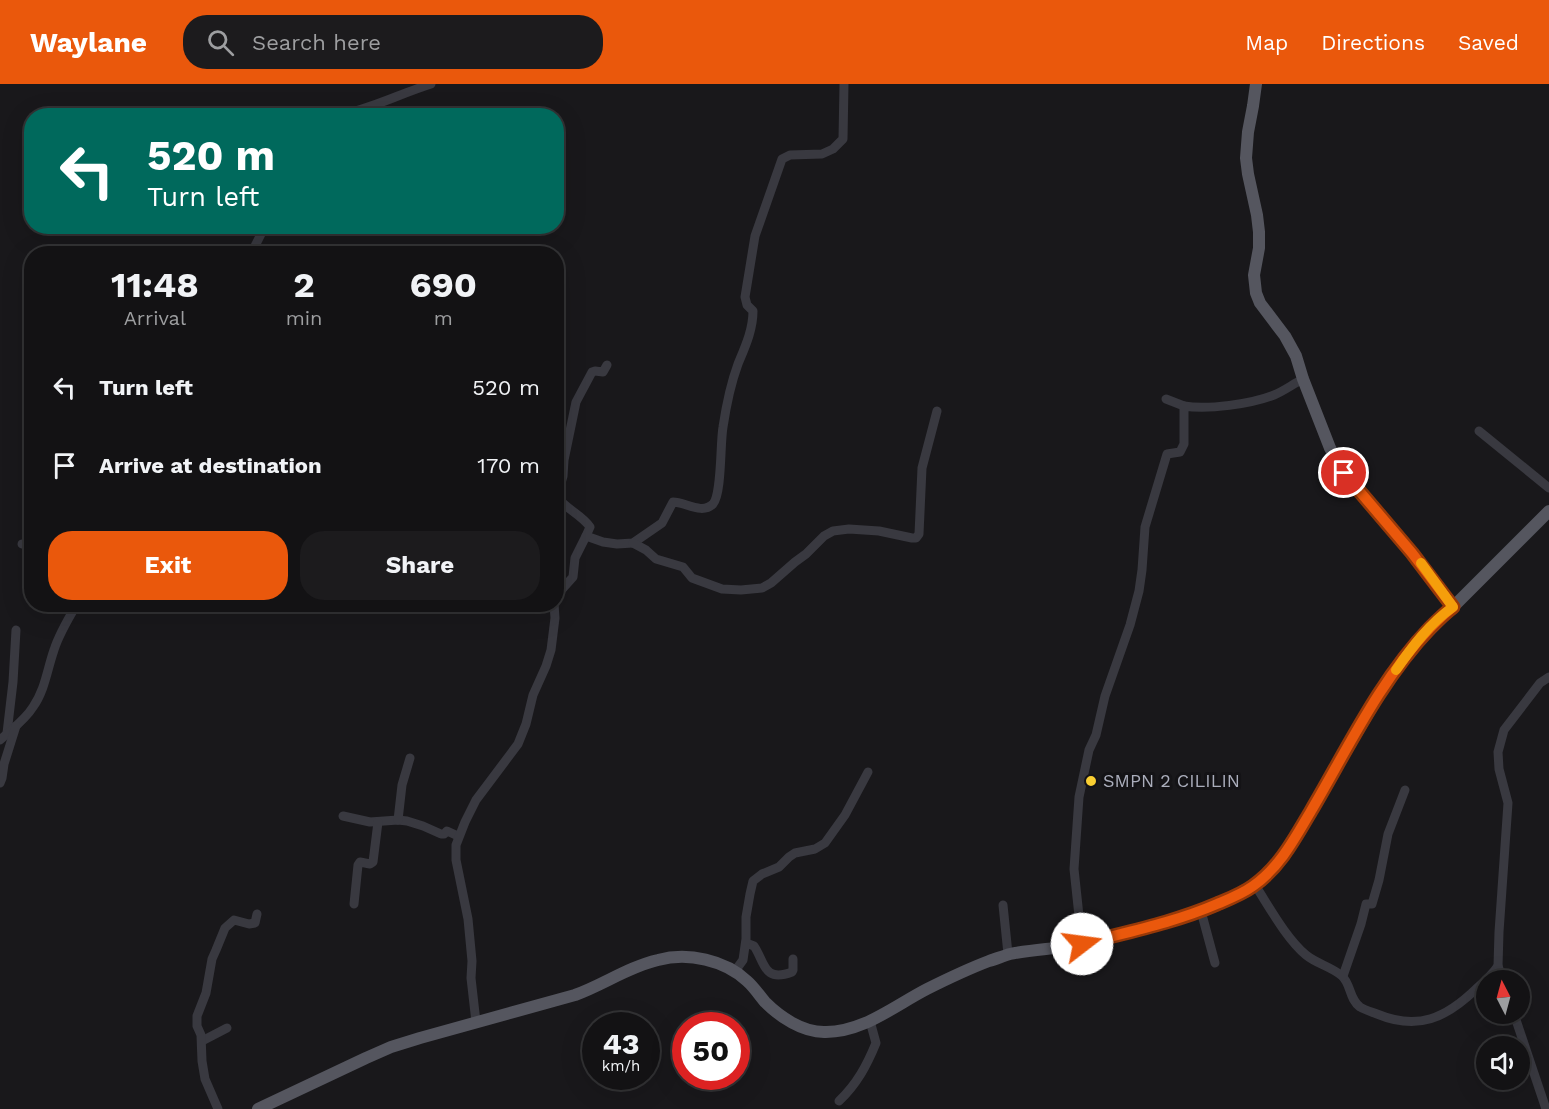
<!DOCTYPE html>
<style>
body{margin:0;font-family:"Work Sans",sans-serif;background:#1c1b1d;color:#f1f3f6;height:100vh;display:flex;flex-direction:column;font-size:22px;white-space:nowrap}
*{box-sizing:border-box;margin:0}
p{font-size:20px;color:#9d9ea0}
.icon{flex:none;width:33px;height:33px;fill:none;stroke:currentColor;stroke-width:2;stroke-linecap:round;stroke-linejoin:round}
.map{position:relative;flex:1;overflow:hidden}
.details{position:absolute;left:24px;top:162px;width:540px;height:366px;display:flex;flex-direction:column;background:#131214;border-radius:24px;box-shadow:0 6px 24px #0002,0 0 0 2px #323234}
.details>*{flex:none}
.banner{position:absolute;left:24px;top:24px;width:540px;height:126px;border-radius:24px;box-shadow:0 6px 24px #0002,0 0 0 2px #323234;background:#00695c;color:#fff;overflow:hidden}
.needle{width:39px;rotate:354deg}
.buttons{position:absolute;left:1476px;top:886px;display:grid;gap:12px}
.buttons a{display:grid;place-items:center;width:54px;height:54px;border-radius:50%;background:#131214;box-shadow:0 6px 24px #0002,0 0 0 2px #323234;font-size:30px}
.speed{position:absolute;left:582px;top:928px;display:flex;gap:12px;font-size:30px;font-weight:700;text-align:center}
.speed>*{display:grid;place-content:center;width:78px;height:78px;border-radius:50%;background:#131214;box-shadow:0 6px 24px #0002,0 0 0 2px #323234;line-height:1}
.speed small{font-size:15px;font-weight:400}
.speed .limit{border:9px solid #d22;background:#fff;color:#111}
.pin{position:absolute;display:grid;place-items:center;width:51px;height:51px;color:#fff;margin:-26px;border:3px solid #fff;border-radius:50%;box-shadow:0 2px 6px #0007}
.me{position:absolute;width:66px;margin:-33px;rotate:75deg;stroke-linejoin:round;filter:drop-shadow(0 0 4px #0008)}
.turn{display:flex;align-items:center;gap:21px;height:126px;padding:0 24px;font-size:27px}
.turn .icon{width:78px;height:78px;stroke-width:2.5}
.turn b{display:block;font-size:42px;line-height:51px}
.eta{display:flex;justify-content:space-evenly;align-items:center;height:102px;text-align:center}
.eta b{font-size:36px;font-weight:700;line-height:42px}
.cta{display:flex;gap:12px;margin-top:auto;padding:12px 24px}
.cta a{flex:1;height:69px;border-radius:24px;background:#ea580c;color:#fff;font-size:24px;font-weight:700;line-height:69px;text-align:center}
.cta a+a{background:#1c1b1d;color:#f1f3f6}
ul{padding:0;list-style:none}
li{display:flex;align-items:center;gap:18px;height:78px;padding:0 24px}
li div{flex:1}
li b{display:block;font-size:22px}
li em{font-style:normal}
header{display:flex;align-items:center;gap:36px;box-sizing:border-box;height:84px;padding:0 30px;background:#ea580c;color:#fff}
header strong{font-size:28px}
nav{display:flex;gap:33px;margin-inline-start:auto;font-size:21px}
.search{width:420px;height:54px;background:#1c1b1d;display:flex;align-items:center;gap:15px;box-sizing:border-box;padding:0 21px;border-radius:24px;color:#9d9ea0;font-size:22px}
.map>svg:first-child{display:block}
</style>
<header>
<strong>Waylane</strong>
<div class="search"><svg class="icon" aria-label="search" viewBox="0 0 24 24"><circle cx="10" cy="10" r="6"/><path d="M15 15l6 6"/></svg>Search here</div>
<nav><a>Map</a><a>Directions</a><a>Saved</a></nav>
</header>
<div class="map">
<svg width="1549" height="1025" viewBox="0 0 1549 1025">
<rect width="100%" height="100%" fill="#19181b"/>
<g fill="none" stroke-linecap="round" stroke-linejoin="round">
<g stroke="#393940" stroke-width="9">
<path d="M336,32C369,26 399,10 431,0"/>
<path d="M251,170L265,142"/>
<path d="M1166,315L1184,322"/>
<path d="M1479,347L1549,404"/>
<path d="M586,452L603,458L617,460L633,459L662,439L673,418C685,418 702,431 713,420C722,410 720,360 723,343C726,323 731,299 738,280C745,263 753,246 753,227L747,221L745,213L755,152L782,75L790,71L822,70L833,65L843,55L844,0"/>
<path d="M633,459L646,466L656,475L683,483L692,494L722,505L741,506L762,504L771,499L795,478L806,470L824,452L833,447L849,445L879,447L912,454H916L919,450L922,384L937,327"/>
<path d="M22,460L32,463"/>
<path d="M556,512L573,493L575,474L586,452L590,443C582,431 566,425 557,413L563,392L564,376L576,318L592,288L595,287L603,288L607,281"/>
<path d="M7,649L13,598L16,546"/>
<path d="M0,656C12,645 25,636 33,623C45,606 47,586 54,566C59,550 68,535 77,520"/>
<path d="M0,699L2,694L4,680L16,642"/>
<path d="M343,732L370,738L398,736L407,737L423,742L441,750H444L447,747L458,752"/>
<path d="M398,736L402,701L410,674"/>
<path d="M1255,801C1270,824 1286,854 1306,871C1317,880 1332,883 1342,892C1351,900 1349,915 1360,923C1365,926 1372,928 1377,930C1418,947 1446,934 1476,905C1484,898 1492,891 1498,882"/>
<path d="M354,820L358,781L360,778L370,780L373,778L378,738"/>
<path d="M1003,821L1008,870"/>
<path d="M1201,827L1215,879"/>
<path d="M746,859L754,862C765,878 763,899 792,888L793,886V875"/>
<path d="M1082,860L1074,785L1079,713L1089,666L1096,651L1105,612L1130,541L1139,507L1142,486L1145,443L1167,370L1180,368L1184,360V322C1208,326 1251,320 1274,311C1284,307 1293,300 1303,295"/>
<path d="M735,887L743,876L746,855V833L750,810L753,797L762,790L779,783L789,773L795,769L815,765L825,759L845,731L868,688"/>
<path d="M1343,892L1361,840L1366,820H1372L1379,796L1388,750L1405,706"/>
<path d="M1503,897L1498,882L1499,848L1508,719L1499,685L1498,668L1504,646L1540,599L1549,593"/>
<path d="M1514,930L1546,1025"/>
<path d="M476,938L471,894L472,877L468,835L456,776V761L465,738L476,716L518,660L526,640L533,611L546,582L551,566L555,534L554,520"/>
<path d="M202,957L227,944"/>
<path d="M839,1017C857,1000 867,981 876,959L870,937"/>
<path d="M218,1025L205,995L202,977L201,951L197,942V932L206,909L212,875L216,866L225,844L234,836L249,840L255,839L257,830"/>
</g>
<g stroke="#55565f" stroke-width="12">
<path d="M1256,0L1253,22L1248,48L1246,74L1248,90L1257,131L1259,148V164L1254,191L1256,209L1260,219L1285,252L1296,272L1303,295L1330,364L1344,389L1402,457L1453,523"/>
<path d="M258,1025L366,974L391,963L420,954L575,911C603,901 628,883 658,876C688,868 725,876 747,897C754,903 759,911 765,918C780,933 802,948 824,948C862,949 894,922 927,905C947,895 968,885 989,877C996,875 1003,872 1010,870C1034,865 1058,865 1082,860C1097,857 1111,852 1126,849C1168,838 1216,827 1253,802C1266,793 1277,779 1287,767L1382,606L1413,563L1549,427"/>
</g>
</g>
<g fill="none" stroke-linecap="round" stroke-linejoin="round">
<g stroke="#983908" stroke-width="15">
<path id="route" d="M1082,860C1127,848 1173,839 1217,820C1229,815 1242,810 1253,802C1280,783 1295,754 1311,727C1347,666 1380,596 1430,544C1437,537 1445,529 1453,523L1412,469L1344,389"/>
</g>
<use href="#route" stroke="#ea580c" stroke-width="10"/>
<path stroke="#f59e0b" stroke-width="10" d="M1396,586C1412,563 1430,539 1453,523L1421,479"/>
</g>
<circle fill="#facf32" stroke="#141316" stroke-width="2" cx="1091" cy="697" r="6"/>
<g text-anchor="middle" stroke-width="6" stroke-linejoin="round" paint-order="stroke">
<g font-size="18" fill="#aaadbb" stroke="#141316" text-anchor="start">
<text x="1103" y="703">SMPN 2 CILILIN</text>
</g>
</g>
</svg>
<div class="buttons">
<a><svg class="needle" viewBox="-14 -14 28 28"><path d="M0-13l5 13h-10z" fill="#e53935"/><path d="M0 13l5-13h-10z" fill="#9d9ea0"/></svg></a>
<a><svg class="icon" aria-label="sound" viewBox="0 0 24 24"><path d="M4 9h4l5-4v14l-5-4H4zM17 9q2 3 0 6"/></svg></a>
</div>
<div class="speed"><div>43<small>km/h</small></div><div class="limit">50</div></div>
<div class="pin" style="left:1344px;top:389px;background:#d93025"><svg class="icon" aria-label="arrive" viewBox="0 0 24 24"><path d="M6 21V4h12l-3 4 3 4H6"/></svg></div>
<svg class="me" style="left:1082px;top:860px" viewBox="-20 -20 40 40"><circle r="19" fill="#fff"/><path d="M0-13L10 11 0 6-10 11z" fill="#ea580c"/></svg>
<div class="banner">
<div class="turn"><svg class="icon" aria-label="left" viewBox="0 0 24 24"><path d="M17 20v-9H6M10 6l-5 5 5 5"/></svg><div><b>520 m</b>Turn left</div></div>
</div>
<section class="details">
<div class="eta">
<div><b>11:48</b><p>Arrival</p></div>
<div><b>2</b><p>min</p></div>
<div><b>690</b><p>m</p></div>
</div>
<ul>
<li><svg class="icon" aria-label="left" viewBox="0 0 24 24"><path d="M17 20v-9H6M10 6l-5 5 5 5"/></svg><div><b>Turn left</b></div><em>520 m</em></li>
<li><svg class="icon" aria-label="arrive" viewBox="0 0 24 24"><path d="M6 21V4h12l-3 4 3 4H6"/></svg><div><b>Arrive at destination</b></div><em>170 m</em></li>
</ul>
<div class="cta"><a>Exit</a><a>Share</a></div>
</section>
</div>
